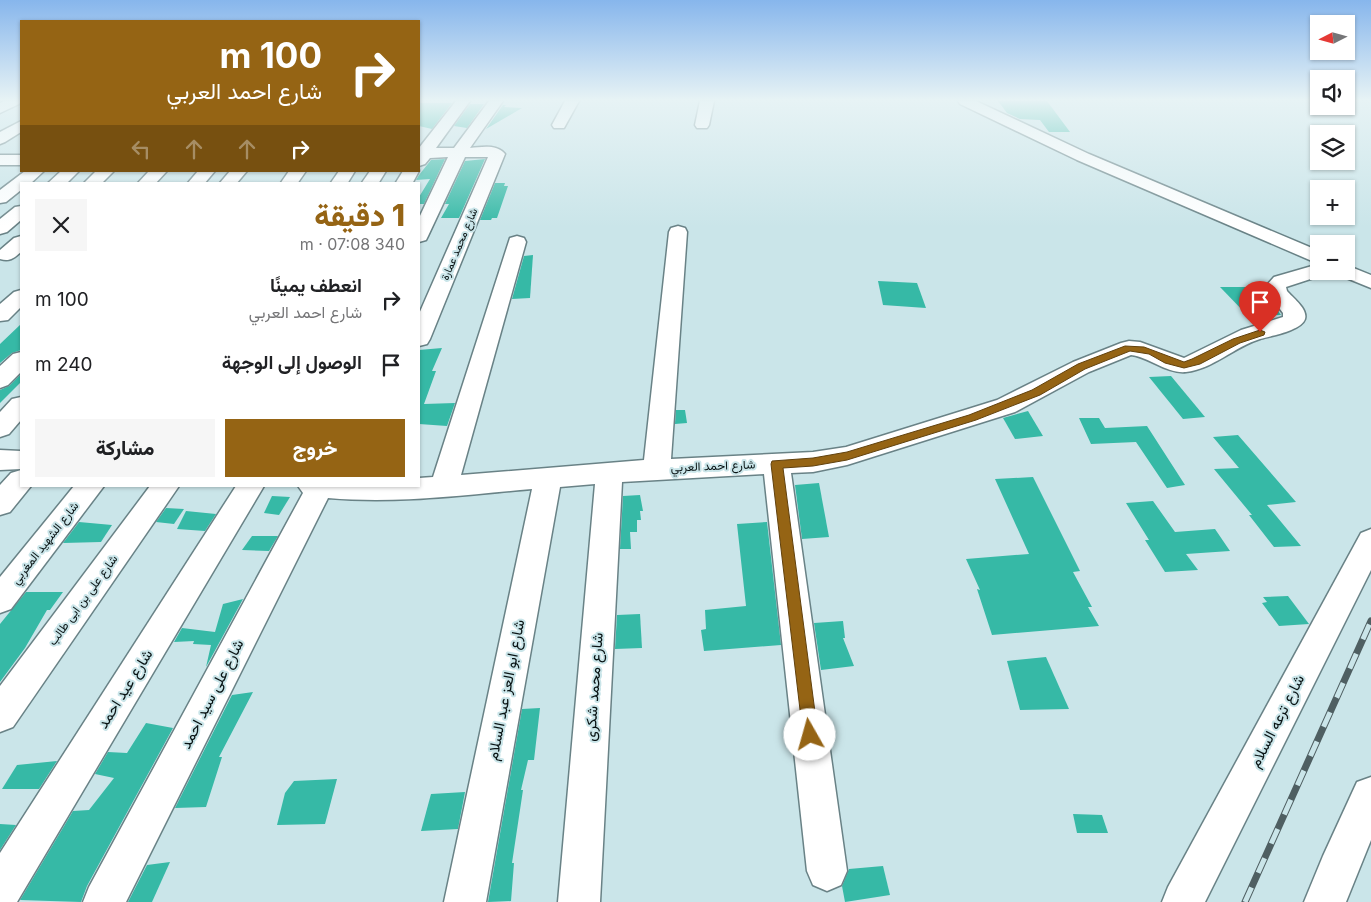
<!DOCTYPE html>
<html lang="ar">
<meta charset="utf-8">
<style>
body{margin:0;font-family:Inter,Vazirmatn,sans-serif;background:#f6f6f6;color:#202124;direction:rtl;height:100vh;display:flex;flex-direction:column;font-size:19px;white-space:nowrap}
*{box-sizing:border-box;margin:0}
p{font-size:16px;color:#757577}
.icon{flex:none;width:28px;height:28px;fill:none;stroke:currentColor;stroke-width:2;stroke-linecap:round;stroke-linejoin:round}
.map{position:relative;flex:1;overflow:hidden;direction:ltr}
.details{position:absolute;left:20px;top:182px;width:400px;height:305px;display:flex;flex-direction:column;background:#fff;border-radius:0px;box-shadow:0 1px 4px #0004;direction:rtl}
.details>*{flex:none}
.top-card{position:absolute;left:20px;top:20px;width:400px;height:152px;border-radius:0px;box-shadow:0 1px 4px #0004;direction:rtl;background:#956414;color:#fff;overflow:hidden}
.needle{width:32px;rotate:264deg}
.tools{position:absolute;left:1310px;top:15px;display:grid;gap:10px}
.tools a{display:grid;place-items:center;width:45px;height:45px;border-radius:0px;background:#fff;box-shadow:0 1px 4px #0004;font-size:25px}
.pin{position:absolute;display:grid;place-items:center;width:42px;height:42px;color:#fff;margin:-51px -21px;border-radius:50% 50% 50% 0;rotate:-45deg;box-shadow:0 0 5px #0007}
.pin .icon{rotate:45deg}
.me{position:absolute;width:55px;margin:-28px;rotate:353deg;stroke-linejoin:round;filter:drop-shadow(0 0 4px #0008)}
.turn{display:flex;align-items:center;gap:18px;height:105px;padding:0 15px;font-size:22px}
.turn .icon{width:65px;height:65px;stroke-width:2.5}
.turn b{display:block;font-size:35px;line-height:42px}
.lanes{display:flex;align-items:center;height:48px;padding:0 15px;background:#0003;justify-content:center;gap:25px;direction:ltr}
.lanes .off{opacity:.35}
.round{display:grid;place-items:center;flex:none;width:52px;height:52px;border-radius:0px;background:#f6f6f6}
.head{display:flex;align-items:center;justify-content:space-between;height:85px;padding:0 15px}
h1{font-size:30px;font-weight:800;line-height:38px;color:#956414}
.button{display:flex;gap:10px;margin-top:auto;padding:10px 15px}
.button a{flex:1;height:58px;border-radius:0px;background:#956414;color:#fff;font-size:20px;font-weight:800;line-height:58px;text-align:center}
.button a+a{background:#f6f6f6;color:#202124}
ul{padding:0;list-style:none}
li{display:flex;align-items:center;gap:15px;height:65px;padding:0 15px}
li div{flex:1}
li b{display:block;font-size:19px}
li em{font-style:normal}
.map>svg:first-child{display:block}
</style>
<div class="map">
<svg width="1371" height="902" viewBox="0 0 1371 902">
<rect width="100%" height="100%" fill="#cae5e9"/>
<g fill="#36b9a6">
<path d="M998,101H1047L1070,132H1049L1040,120L1020,119L1007,113Z"/>
<path d="M419,103H452L432,129L419,126Z"/>
<path d="M470,104H484L467,128L454,126Z"/>
<path d="M503,105H506L504,107L522,108L486,129Z"/>
<path d="M445,159L424,204H419V197L430,179L416,180L419,175L431,160Z"/>
<path d="M485,159L459,218H441L449,204H445L465,161Z"/>
<path d="M495,183H505L504,186H508L497,218H492L491,220H480Z"/>
<path d="M533,255L530,298L512,299L524,256Z"/>
<path d="M878,281L917,283L926,308L883,305Z"/>
<path d="M1220,287H1261L1281,315L1248,316Z"/>
<path d="M21,324V350L12,353L0,363V344Z"/>
<path d="M442,348L432,371H436L424,404L455,403L447,426L419,424V350Z"/>
<path d="M21,374V382L0,403V390L9,386Z"/>
<path d="M1171,376L1205,417L1183,419L1149,377Z"/>
<path d="M676,410H685L687,423L675,424Z"/>
<path d="M1028,411L1043,436L1015,439L1003,418Z"/>
<path d="M1079,418H1099L1105,428L1147,426L1185,485L1167,488L1136,442L1091,444Z"/>
<path d="M1238,435L1296,502L1267,505L1301,546L1274,547L1249,515H1252L1214,469L1239,468L1213,437Z"/>
<path d="M1033,477L1080,571L1073,572L1092,607H1088L1099,626L992,635L977,589L980,590L966,559L1029,554L995,479Z"/>
<path d="M819,483L829,537L802,539L795,485Z"/>
<path d="M640,495L643,511H640L641,520H637V532H630L631,549H620L623,496Z"/>
<path d="M272,496L290,497L279,515L264,513Z"/>
<path d="M1153,501L1175,532L1215,529L1230,551L1186,554L1198,570L1165,572L1145,540H1149L1126,503Z"/>
<path d="M166,508L184,509L174,524L156,522Z"/>
<path d="M186,511L216,514L205,531L177,529Z"/>
<path d="M79,522L112,525L101,542L63,543Z"/>
<path d="M767,522L781,645L704,651L701,630L706,629L705,610L746,606L737,524Z"/>
<path d="M252,536H278L269,551L242,550Z"/>
<path d="M26,592H63L50,610H47L25,648L0,682V624Z"/>
<path d="M1288,596L1309,624L1279,626L1262,603L1267,602L1263,597Z"/>
<path d="M243,599L206,667L211,645L193,644L194,641L174,642L182,628L215,632L223,604Z"/>
<path d="M640,614L642,648L615,649L617,615Z"/>
<path d="M843,621L845,638H843L854,666L821,670L814,623Z"/>
<path d="M1046,657L1069,709L1020,710L1007,661Z"/>
<path d="M253,692L219,757H222L206,807L175,808L232,695Z"/>
<path d="M540,708L534,760H528L521,790H523L512,863H514L511,901L488,902L522,709Z"/>
<path d="M146,723L173,728L87,886L81,902L20,900L73,811L89,810L114,778L95,774L108,752L127,753Z"/>
<path d="M57,761L39,789H2L17,765Z"/>
<path d="M337,779L325,824L277,825L285,793L294,781Z"/>
<path d="M465,792L458,829L421,831L431,794Z"/>
<path d="M1073,814L1102,815L1108,833H1077Z"/>
<path d="M0,824L16,825L0,850Z"/>
<path d="M170,862L152,902H128L147,865Z"/>
<path d="M883,866L890,895L845,902L842,886L849,869Z"/>
</g>
<g fill="none" stroke-linecap="round" stroke-linejoin="round">
<g stroke="#698286" stroke-width="3">
<g id="minor">
<path d="M4,101H21L19,104L0,113V103Z"/>
<path d="M456,101H470L436,148H454L489,101H503L470,148C482,147 497,144 505,154L430,339L427,344L419,346V314L488,157H465L428,236L426,240L419,242V218L448,157L430,158L425,164L419,166V148Z"/>
<path d="M565,101H579L564,128H554L552,125Z"/>
<path d="M700,101H714L709,125L707,128H697L695,125Z"/>
<path d="M958,101H976L1089,154L1319,251V264L1077,160L960,104Z"/>
<path d="M21,121V132L5,142L0,144V132Z"/>
<rect x="0" y="155" width="21" height="10"/>
<path d="M25,171H44L30,184H21V190L6,202L0,203V190Z"/>
<path d="M61,171H79L66,184H47Z"/>
<path d="M96,171H114L101,184H83Z"/>
<path d="M149,171H167L155,184H137Z"/>
<path d="M198,171H215L204,184H187Z"/>
<path d="M230,171H247L236,184H219Z"/>
<path d="M289,171H306L297,184H280Z"/>
<path d="M339,171H355L347,184H330Z"/>
<path d="M370,171H386L378,184H361Z"/>
<path d="M403,171L419,170V171L412,184H395Z"/>
<path d="M21,206V220L7,232L0,234V219L15,207Z"/>
<path d="M678,226L685,228L687,232L671,459L813,452L846,447L997,400L1073,362L1121,343L1129,341L1140,342L1184,358L1241,330L1283,317V313L1267,292L1266,286L1274,277L1319,264V271H1328L1326,274L1286,287L1287,291C1293,298 1308,309 1305,319C1301,331 1270,336 1260,339C1234,347 1213,369 1186,372C1167,374 1149,357 1131,355L1089,372L1015,412L847,465L813,472L791,473L847,871L841,885L827,891L813,885L807,871L764,474L622,482L600,902H558L595,484L560,487L486,902H444L532,489C464,495 397,504 328,498L126,902H83L89,887L303,493L298,486H419V478L433,477L510,238L517,236L524,238L526,242L461,475L644,460L669,232L671,228Z"/>
<path d="M21,236V252C14,258 10,262 0,259V250L14,238Z"/>
<path d="M1346,265L1371,275V288L1339,275L1336,271H1346Z"/>
<path d="M21,290V307L8,320L0,321V304L14,292Z"/>
<path d="M21,352V372L8,385L0,388V366L13,354Z"/>
<path d="M21,397V420L9,434L0,437V412L12,399Z"/>
<path d="M0,450L21,451V469L0,470Z"/>
<path d="M21,470V486H31L10,512L0,515V485L11,473Z"/>
<path d="M74,486H104L11,609L0,613V577Z"/>
<path d="M150,486H179L13,727L0,732V686Z"/>
<path d="M236,486H264L17,902H0V853Z"/>
<path d="M1371,529V570L1205,902H1162L1168,887L1361,533Z"/>
<path d="M1371,777V840L1346,902H1304L1323,856L1357,782Z"/>
</g>
</g>
<use href="#minor" fill="#fff" fill-rule="evenodd"/>
<g stroke="#4f5f62" stroke-width="7">
<path id="rail" d="M1245,902L1371,621"/>
</g>
<use href="#rail" stroke="#cae5e9" stroke-width="5" stroke-dasharray="16" stroke-linecap="butt"/>
</g>
<linearGradient id="sky" x2="0" y2="1"><stop stop-color="#87b6ec"/><stop offset="0.44" stop-color="#e7f3f5"/><stop offset="1" stop-color="#e7f3f5" stop-opacity="0"/></linearGradient>
<rect width="1371" height="227" fill="url(#sky)"/>
<path fill="#956414" stroke="#61410d" d="M1260,330L1265,332L1264,335L1240,343L1200,364L1184,368L1165,363L1149,354L1130,351L1085,369L1040,395L976,420L847,460L813,466L783,468L818,735L816,741L810,743L805,741L803,735L771,464L772,461L813,458L847,452L969,415L1032,390L1078,364L1125,346L1144,347L1184,362L1192,359L1233,339Z"/>
<g text-anchor="middle" stroke-width="4" stroke-linejoin="round" paint-order="stroke">
<g font-size="11" fill="#091314" stroke="#cae5e9">
<text transform="translate(459 244) rotate(-67)" y="4">شارع محمد عمارة</text>
</g>
<g font-size="12" fill="#091314" stroke="#cae5e9">
<text transform="translate(713 466) rotate(-2)" y="4">شارع احمد العربي</text>
<text transform="translate(45 543) rotate(-52)" y="4">شارع الشهيد المغربي</text>
<text transform="translate(83 600) rotate(-54)" y="4">شارع على بن ابى طالب</text>
</g>
<g font-size="15" fill="#091314" stroke="#cae5e9">
<text transform="translate(594 687) rotate(-86)" y="5">شارع محمد شكرى</text>
<text transform="translate(125 689) rotate(-58)" y="5">شارع عيد احمد</text>
<text transform="translate(506 690) rotate(-79)" y="5">شارع ابو العز عبد السلام</text>
<text transform="translate(212 694) rotate(-63)" y="5">شارع على سيد احمد</text>
<text transform="translate(1277 721) rotate(-63)" y="5">شارع ترعه السلام</text>
</g>
</g>
</svg>
<div class="tools">
<a><svg class="needle" viewBox="-14 -14 28 28"><path d="M0-13l5 13h-10z" fill="#e53935"/><path d="M0 13l5-13h-10z" fill="#757577"/></svg></a>
<a><svg class="icon" aria-label="sound" viewBox="0 0 24 24"><path d="M4 9h4l5-4v14l-5-4H4zM17 9q2 3 0 6"/></svg></a>
<a><svg class="icon" aria-label="layers" viewBox="0 0 24 24"><path d="M12 4l9 5-9 5-9-5zM3 14l9 5 9-5"/></svg></a>
<a>+</a>
<a>−</a>
</div>
<div class="pin" style="left:1260px;top:332px;background:#d93025"><svg class="icon" aria-label="arrive" viewBox="0 0 24 24"><path d="M6 21V4h12l-3 4 3 4H6"/></svg></div>
<svg class="me" style="left:810px;top:735px" viewBox="-20 -20 40 40"><circle r="19" fill="#fff"/><path d="M0-13L10 11 0 6-10 11z" fill="#956414"/></svg>
<div class="top-card">
<div class="turn"><svg class="icon" aria-label="right" viewBox="0 0 24 24"><path d="M7 20v-9h11M14 6l5 5-5 5"/></svg><div><b>100 m</b>شارع احمد العربي</div></div>
<div class="lanes"><svg class="icon off" aria-label="left" viewBox="0 0 24 24"><path d="M17 20v-9H6M10 6l-5 5 5 5"/></svg><svg class="icon off" aria-label="ahead" viewBox="0 0 24 24"><path d="M12 20V5M6 11l6-6 6 6"/></svg><svg class="icon off" aria-label="ahead" viewBox="0 0 24 24"><path d="M12 20V5M6 11l6-6 6 6"/></svg><svg class="icon" aria-label="right" viewBox="0 0 24 24"><path d="M7 20v-9h11M14 6l5 5-5 5"/></svg></div>
</div>
<section class="details">
<div class="head"><div><h1>1 دقيقة</h1><p>340 m · 07:08</p></div><a class="round"><svg class="icon" aria-label="close" viewBox="0 0 24 24"><path d="M6 6l12 12M18 6L6 18"/></svg></a></div>
<ul>
<li><svg class="icon" aria-label="right" viewBox="0 0 24 24"><path d="M7 20v-9h11M14 6l5 5-5 5"/></svg><div><b>انعطف يمينًا</b><p>شارع احمد العربي</p></div><em>100 m</em></li>
<li><svg class="icon" aria-label="arrive" viewBox="0 0 24 24"><path d="M6 21V4h12l-3 4 3 4H6"/></svg><div><b>الوصول إلى الوجهة</b></div><em>240 m</em></li>
</ul>
<div class="button"><a>خروج</a><a>مشاركة</a></div>
</section>
</div>
